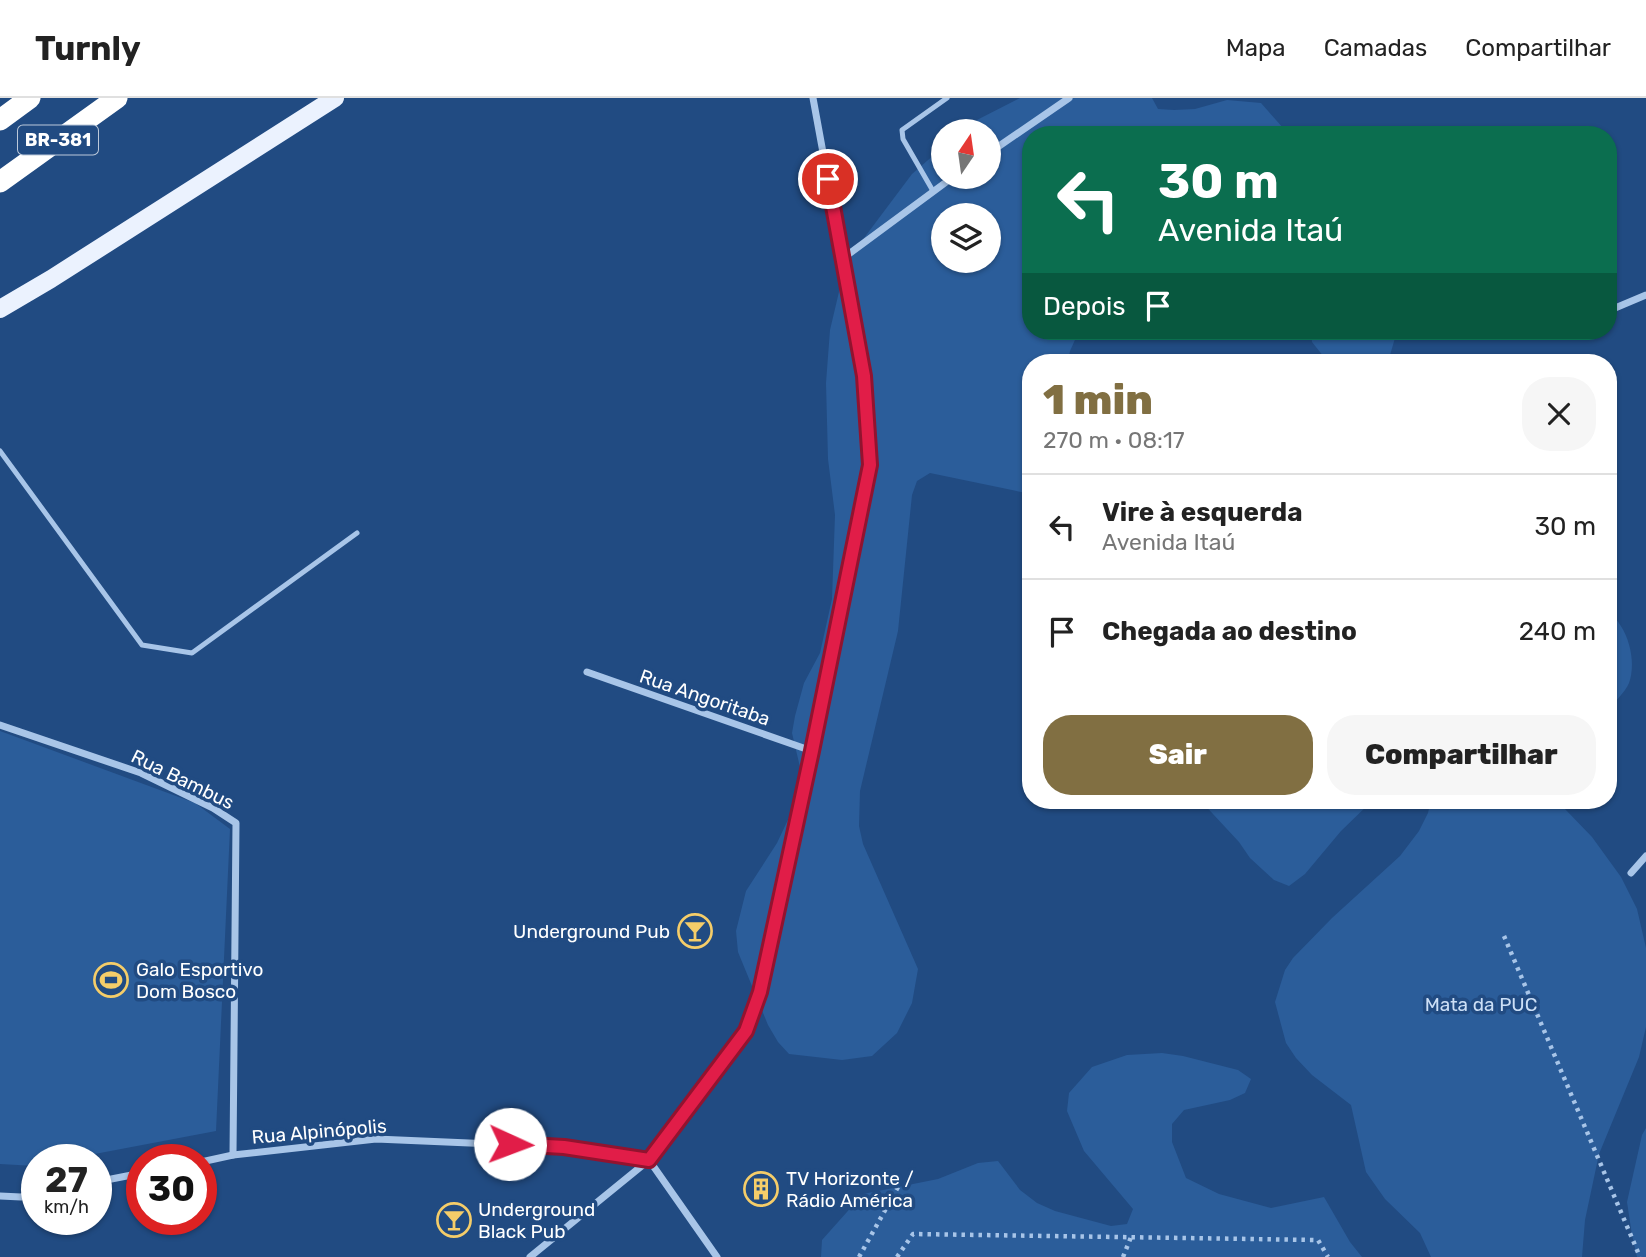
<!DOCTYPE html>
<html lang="pt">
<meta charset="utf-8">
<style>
body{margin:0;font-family:Rubik,sans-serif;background:#f6f6f6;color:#222;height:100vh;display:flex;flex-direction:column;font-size:26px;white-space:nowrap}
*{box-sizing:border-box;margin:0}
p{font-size:23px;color:#767676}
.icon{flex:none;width:38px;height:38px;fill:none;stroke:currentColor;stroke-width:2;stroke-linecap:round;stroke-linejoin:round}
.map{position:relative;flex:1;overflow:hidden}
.drawer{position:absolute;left:1022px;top:256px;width:595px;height:455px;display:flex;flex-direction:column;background:#fff;border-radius:28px;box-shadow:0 2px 5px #0004}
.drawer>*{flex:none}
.top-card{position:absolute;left:1022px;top:28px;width:595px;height:214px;border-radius:28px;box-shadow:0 2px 5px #0004;background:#0b6e4f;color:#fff;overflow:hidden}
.needle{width:46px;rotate:13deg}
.tools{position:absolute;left:931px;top:21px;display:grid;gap:14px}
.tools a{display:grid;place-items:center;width:70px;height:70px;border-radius:50%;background:#fff;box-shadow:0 2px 5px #0004;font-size:35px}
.speed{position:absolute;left:21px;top:1046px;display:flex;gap:14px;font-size:35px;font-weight:700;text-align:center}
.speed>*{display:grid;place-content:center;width:91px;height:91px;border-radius:50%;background:#fff;box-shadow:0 2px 5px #0004;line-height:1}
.speed small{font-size:18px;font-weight:400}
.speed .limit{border:10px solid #d22;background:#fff;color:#111}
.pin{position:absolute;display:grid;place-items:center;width:60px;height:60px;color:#fff;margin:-30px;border:4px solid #fff;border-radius:50%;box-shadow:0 2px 7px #0007}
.me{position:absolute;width:77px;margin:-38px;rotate:92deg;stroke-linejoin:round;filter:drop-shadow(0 0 5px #0008)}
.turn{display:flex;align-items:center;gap:24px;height:147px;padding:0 21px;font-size:32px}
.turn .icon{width:91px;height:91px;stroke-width:2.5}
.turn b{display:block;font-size:49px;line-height:60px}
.then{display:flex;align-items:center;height:66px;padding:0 21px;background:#0003;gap:14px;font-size:26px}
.round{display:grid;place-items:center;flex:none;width:74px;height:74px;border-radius:28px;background:#f6f6f6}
.headline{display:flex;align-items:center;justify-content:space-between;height:119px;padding:0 21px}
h1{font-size:42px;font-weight:800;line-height:52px;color:#816f42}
.button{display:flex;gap:14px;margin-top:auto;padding:14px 21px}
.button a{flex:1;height:80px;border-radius:28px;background:#816f42;color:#fff;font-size:28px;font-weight:800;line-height:80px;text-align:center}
.button a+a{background:#f6f6f6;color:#222}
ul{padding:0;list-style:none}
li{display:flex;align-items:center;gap:21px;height:105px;padding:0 21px;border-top:2px solid #e0e0e0}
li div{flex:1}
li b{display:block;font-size:26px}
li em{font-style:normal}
header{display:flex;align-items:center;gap:42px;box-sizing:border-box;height:98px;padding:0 35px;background:#fff;border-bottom:2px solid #e0e0e0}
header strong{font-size:33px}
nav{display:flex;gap:38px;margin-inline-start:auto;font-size:24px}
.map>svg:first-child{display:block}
</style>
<header>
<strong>Turnly</strong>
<nav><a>Mapa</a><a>Camadas</a><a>Compartilhar</a></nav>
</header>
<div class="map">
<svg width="1646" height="1159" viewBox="0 0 1646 1159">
<rect width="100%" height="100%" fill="#214b82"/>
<g fill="#2b5d9a" fill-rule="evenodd">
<path d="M1020,0H1152L1158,11L1174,12L1195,11L1227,2L1261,5L1284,31L1285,37H1031V233H1079L1070,253L1068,264H1031V396L930,375L917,383L912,397L898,533L860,693L859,728L863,746L918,871L912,905L897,935L872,958L842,962L789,956L778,944L768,927L738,854L736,833L746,793L777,745L794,709L800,669L792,635L795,618L804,585L820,555L832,501L835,417L828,361L826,285L830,232L846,164L912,76L943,49V79H989V33H962L971,25ZM943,117H989V163H943Z"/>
<path d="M1311,233H1400L1395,240L1388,264H1328L1312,244Z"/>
<path d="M1608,514C1628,528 1637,563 1629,585C1625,594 1615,604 1608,611Z"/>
<path d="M0,633L195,705L230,731L216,1033L63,1062H37V1067L35,1068L0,1066Z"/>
<path d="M1200,702H1373L1341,733L1305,776L1289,788L1274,782L1250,760L1239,744Z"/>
<path d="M1431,702H1565L1564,710L1592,739L1621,779L1637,811L1646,850V929L1639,959L1599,1056L1585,1122L1582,1159H1431L1420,1135L1385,1101L1366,1074L1351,1007L1312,977L1296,960L1286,945L1275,904L1285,872L1293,860L1332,820L1400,758L1419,733L1428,715Z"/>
<path d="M1162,955L1183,958L1238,972L1251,981L1245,995L1230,1002L1184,1012L1172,1026V1044L1186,1080L1219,1096L1271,1110L1324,1099L1350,1144L1362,1159H821L822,1142L863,1096L938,1081L978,1065L998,1063L1020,1092L1037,1105L1055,1113L1111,1128L1127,1126L1133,1111L1084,1053L1067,1013L1069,995L1092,969L1127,957Z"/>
<path d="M1646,1030V1159H1637L1632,1137L1627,1104L1642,1037Z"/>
</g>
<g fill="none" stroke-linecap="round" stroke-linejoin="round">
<g stroke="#a8c5e8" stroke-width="4.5" stroke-dasharray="3.5 5" stroke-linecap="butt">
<path d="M1504,838L1640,1159"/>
<path d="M859,1159L898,1089"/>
<path d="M897,1159L913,1136L1318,1142L1328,1159"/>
<path d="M1123,1159L1131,1139"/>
</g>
<g stroke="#a8c5e8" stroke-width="5">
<path d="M933,93L903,41L902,32L947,0"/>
<path d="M0,353L142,547L192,555L357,435"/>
</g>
<g stroke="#a8c5e8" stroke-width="7">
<path d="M989,55L1069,0"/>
<path d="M842,161L953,79"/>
<path d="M1608,213L1646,197"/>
<path d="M1554,236L1563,233"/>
<path d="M587,574L812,653"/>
<path d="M0,627L141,675L213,710L236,725L233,1057"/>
<path d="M1631,775L1646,758"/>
<path d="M201,1064L233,1057L376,1041L564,1049L649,1062L717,1159"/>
<path d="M96,1084L142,1075"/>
<path d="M0,1098L21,1099L37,1096"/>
<path d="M530,1159L649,1062L746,933L759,894L812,653L870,367L864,278L813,0"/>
</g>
<path stroke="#ebf2fe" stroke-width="18" d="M0,211L51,181L335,0"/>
<g stroke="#fff" stroke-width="21">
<path d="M0,22L30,0"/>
<path d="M0,84L117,0"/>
</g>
</g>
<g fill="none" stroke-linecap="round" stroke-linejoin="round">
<g stroke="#92132f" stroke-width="18">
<path id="route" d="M510,1046L564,1049L649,1062L746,933L760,894L812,653L870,367L864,278L828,81"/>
</g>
<use href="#route" stroke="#e11d48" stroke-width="12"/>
</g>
<defs>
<g id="bar-ring" transform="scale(1.75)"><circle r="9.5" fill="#214b82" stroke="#f5cd69" stroke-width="1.5"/><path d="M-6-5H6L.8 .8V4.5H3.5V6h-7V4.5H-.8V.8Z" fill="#f5cd69"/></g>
<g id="stadium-ring" transform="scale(1.75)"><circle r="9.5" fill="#214b82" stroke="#f5cd69" stroke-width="1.5"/><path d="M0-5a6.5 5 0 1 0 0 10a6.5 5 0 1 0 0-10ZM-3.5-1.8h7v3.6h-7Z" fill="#f5cd69"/></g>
<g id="building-ring" transform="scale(1.75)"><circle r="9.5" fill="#214b82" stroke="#f5cd69" stroke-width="1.5"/><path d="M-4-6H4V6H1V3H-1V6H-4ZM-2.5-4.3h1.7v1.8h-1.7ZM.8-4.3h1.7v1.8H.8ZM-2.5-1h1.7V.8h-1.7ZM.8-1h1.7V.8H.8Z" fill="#f5cd69"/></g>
</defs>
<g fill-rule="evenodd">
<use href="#bar-ring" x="695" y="833"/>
<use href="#stadium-ring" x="111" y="882"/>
<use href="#building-ring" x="761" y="1091"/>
<use href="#bar-ring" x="454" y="1122"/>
</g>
<g text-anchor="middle" stroke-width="7" stroke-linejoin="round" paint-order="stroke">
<rect fill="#214b82" stroke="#bcc9da" stroke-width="2" x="18" y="27.5" width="80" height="29" rx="5"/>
<g font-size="18" font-weight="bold" fill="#fff">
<text x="58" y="48">BR-381</text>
</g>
<g font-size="19" fill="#fff" stroke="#214b82">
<text transform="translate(705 599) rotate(19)" y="7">Rua Angoritaba</text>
<text transform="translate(183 681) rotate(26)" y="7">Rua Bambus</text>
<text transform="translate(319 1033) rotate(-5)" y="7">Rua Alpinópolis</text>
</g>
<g font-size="19" fill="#fff" stroke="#214b82" text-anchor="start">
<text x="670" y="840" text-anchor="end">Underground Pub</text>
<text x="136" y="878">Galo Esportivo<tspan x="136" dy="22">Dom Bosco</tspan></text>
<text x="786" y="1087">TV Horizonte /<tspan x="786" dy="22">Rádio América</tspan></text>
<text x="478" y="1118">Underground<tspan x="478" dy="22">Black Pub</tspan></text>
</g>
<g font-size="19" fill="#ccdff6" stroke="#214b82">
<text x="1481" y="913">Mata da PUC</text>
</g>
</g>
</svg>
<div class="tools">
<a><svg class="needle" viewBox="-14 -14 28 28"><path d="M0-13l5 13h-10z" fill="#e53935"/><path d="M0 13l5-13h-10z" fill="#767676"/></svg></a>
<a><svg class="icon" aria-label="layers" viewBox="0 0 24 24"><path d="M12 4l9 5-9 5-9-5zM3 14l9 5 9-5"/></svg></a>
</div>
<div class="speed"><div>27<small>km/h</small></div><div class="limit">30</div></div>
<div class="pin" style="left:828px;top:81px;background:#d93025"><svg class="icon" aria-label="arrive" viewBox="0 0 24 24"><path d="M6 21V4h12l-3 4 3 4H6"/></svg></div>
<svg class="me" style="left:510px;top:1046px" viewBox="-20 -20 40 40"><circle r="19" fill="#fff"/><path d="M0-13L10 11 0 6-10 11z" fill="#e11d48"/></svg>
<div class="top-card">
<div class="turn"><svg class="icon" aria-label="left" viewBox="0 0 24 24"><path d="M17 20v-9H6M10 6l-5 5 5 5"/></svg><div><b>30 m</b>Avenida Itaú</div></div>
<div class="then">Depois<svg class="icon" aria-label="arrive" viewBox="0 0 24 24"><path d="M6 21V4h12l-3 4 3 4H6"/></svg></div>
</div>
<section class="drawer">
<div class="headline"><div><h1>1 min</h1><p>270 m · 08:17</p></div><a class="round"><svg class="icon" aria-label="close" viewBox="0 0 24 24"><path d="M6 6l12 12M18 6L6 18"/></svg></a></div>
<ul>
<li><svg class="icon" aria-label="left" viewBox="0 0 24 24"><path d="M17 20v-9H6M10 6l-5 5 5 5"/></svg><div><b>Vire à esquerda</b><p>Avenida Itaú</p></div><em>30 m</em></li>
<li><svg class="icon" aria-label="arrive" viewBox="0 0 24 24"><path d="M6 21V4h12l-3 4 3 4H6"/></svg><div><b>Chegada ao destino</b></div><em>240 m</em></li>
</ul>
<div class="button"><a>Sair</a><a>Compartilhar</a></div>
</section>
</div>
